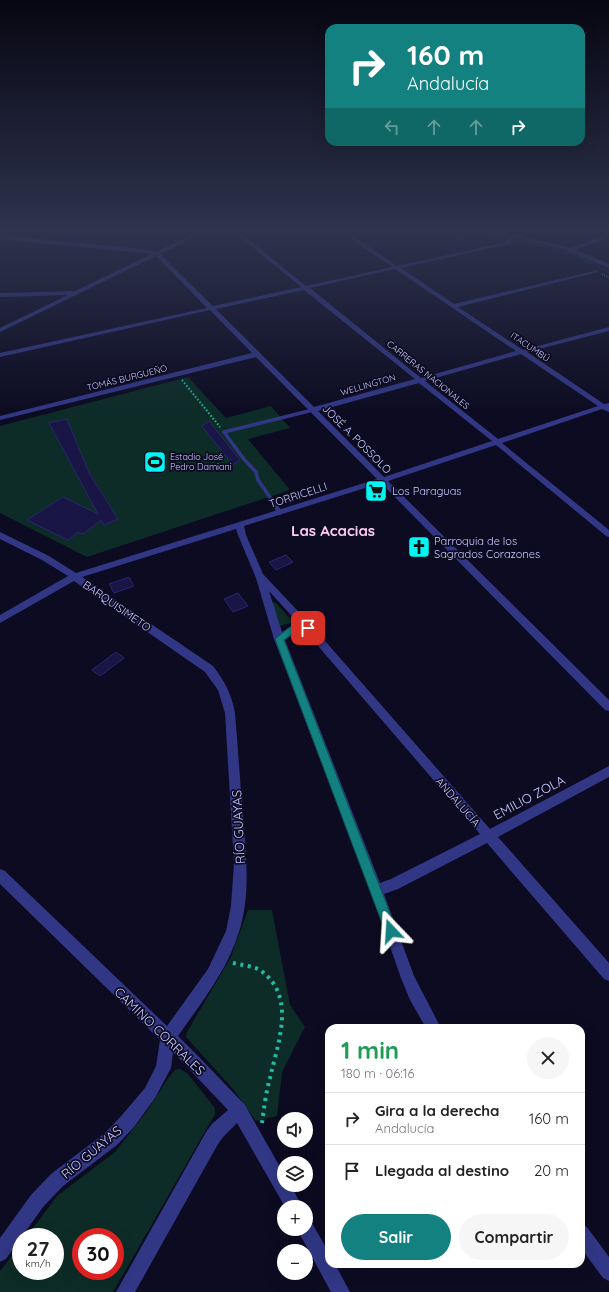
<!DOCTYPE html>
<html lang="es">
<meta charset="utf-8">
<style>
body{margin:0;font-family:Quicksand,sans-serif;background:#f6f6f6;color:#222;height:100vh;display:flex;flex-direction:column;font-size:15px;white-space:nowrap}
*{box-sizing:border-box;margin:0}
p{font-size:13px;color:#767676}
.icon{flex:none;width:22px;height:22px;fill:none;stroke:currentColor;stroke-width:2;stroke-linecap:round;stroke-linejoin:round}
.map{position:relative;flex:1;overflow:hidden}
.sheet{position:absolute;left:325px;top:1024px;width:260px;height:244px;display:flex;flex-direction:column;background:#fff;border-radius:12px;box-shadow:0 4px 16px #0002}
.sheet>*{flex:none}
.banner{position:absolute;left:325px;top:24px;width:260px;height:122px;border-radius:12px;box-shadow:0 4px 16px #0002;background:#138180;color:#fff;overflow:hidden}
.controls{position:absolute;left:277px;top:1112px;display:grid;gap:8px}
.controls a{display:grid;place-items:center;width:36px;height:36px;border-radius:50%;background:#fff;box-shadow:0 4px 16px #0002;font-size:20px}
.speed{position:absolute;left:12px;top:1228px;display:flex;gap:8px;font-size:20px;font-weight:700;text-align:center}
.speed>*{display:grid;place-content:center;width:52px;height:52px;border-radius:50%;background:#fff;box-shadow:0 4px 16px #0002;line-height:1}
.speed small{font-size:10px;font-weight:400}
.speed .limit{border:6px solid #d22;background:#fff;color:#111}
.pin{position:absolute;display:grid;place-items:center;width:34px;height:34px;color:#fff;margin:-17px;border-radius:8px;box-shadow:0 2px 6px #0006}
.me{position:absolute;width:44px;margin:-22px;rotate:340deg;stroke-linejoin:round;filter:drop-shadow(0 0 3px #0008)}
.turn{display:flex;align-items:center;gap:14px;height:84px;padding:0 16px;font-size:18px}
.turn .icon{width:52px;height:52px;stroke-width:2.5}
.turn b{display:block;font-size:28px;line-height:34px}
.lanes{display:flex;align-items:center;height:38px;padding:0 16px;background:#0003;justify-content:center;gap:20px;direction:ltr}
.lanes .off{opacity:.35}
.round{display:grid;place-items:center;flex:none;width:42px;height:42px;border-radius:21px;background:#f6f6f6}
.summary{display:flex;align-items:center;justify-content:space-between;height:68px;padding:0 16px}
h1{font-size:24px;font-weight:800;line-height:30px;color:#1e9e55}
.button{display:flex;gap:8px;margin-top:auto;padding:8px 16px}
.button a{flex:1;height:46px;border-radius:24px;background:#138180;color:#fff;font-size:16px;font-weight:800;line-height:46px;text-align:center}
.button a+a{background:#f6f6f6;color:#222}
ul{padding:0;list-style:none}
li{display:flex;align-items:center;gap:12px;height:52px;padding:0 16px;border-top:1px solid #e0e0e0}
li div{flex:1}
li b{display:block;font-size:15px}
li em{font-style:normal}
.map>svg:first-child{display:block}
</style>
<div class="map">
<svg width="609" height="1292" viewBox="0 0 609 1292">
<rect width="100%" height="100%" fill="#0c0b21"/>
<g fill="#0d2c27" fill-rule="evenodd">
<path d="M188,377L226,418L271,406L290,428L248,439L290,490L87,557L0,513V426Z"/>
<path d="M275,602L293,622L280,626L271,603Z"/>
<path d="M248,910H272L290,1005L305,1027L282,1072L277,1116L256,1121L233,1089L186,1037L187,1032L231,957Z"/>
<path d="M180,1069L187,1073L215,1108V1114L113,1292H0V1271L21,1244V1271H55V1237H26L58,1195L115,1152L147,1111L169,1077L175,1070ZM81,1237H115V1271H81Z"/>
</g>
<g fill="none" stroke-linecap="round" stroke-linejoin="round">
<path stroke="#062445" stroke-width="2.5" d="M408,231C459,235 512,236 562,251C578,257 594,264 609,272"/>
</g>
<g fill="#191544" stroke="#2b2572">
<path d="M67,419L89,473L118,519L104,525L101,520L83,534L78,532L68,540L27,520L63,497L98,514L49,423Z"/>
<path d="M209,421L240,460L233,465L202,426Z"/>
<path d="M286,555L293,562L276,570L269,562Z"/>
<path d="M129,577L134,586L114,593L109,584Z"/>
<path d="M238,593L248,606L233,612L224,599Z"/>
<path d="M116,652L124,658L100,676L92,670Z"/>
</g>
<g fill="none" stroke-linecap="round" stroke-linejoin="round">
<g stroke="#21bda2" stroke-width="1.5" stroke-dasharray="1 1.5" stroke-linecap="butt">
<path d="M364,231L464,238"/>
<path d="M547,237L558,231"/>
<path d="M602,274L609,278"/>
</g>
<path stroke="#21bda2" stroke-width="2" stroke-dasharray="1.5 2" stroke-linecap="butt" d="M182,380L220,427"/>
<path stroke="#21bda2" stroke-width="4" stroke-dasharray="3 4.5" stroke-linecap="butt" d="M233,963C241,965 253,966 260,970C297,996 278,1042 270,1078C266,1092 264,1108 262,1123"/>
<path stroke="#313785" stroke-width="3.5" d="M276,506L258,480L256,472L243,458L224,432L313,410"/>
<path stroke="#313785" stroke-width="4.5" d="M276,505L279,513"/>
<g fill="#313785" fill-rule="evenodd">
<path d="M199,231H206L160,254L213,306L301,287L233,231H238L306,286L392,267L340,231H346L397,266L506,242L509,237L463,231H487L518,235L571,248L609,233V237L576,250L609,264V268L562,249L514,237L510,244L401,268L454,304L598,270V272L458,307L523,350L609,327V331L527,352L604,404L609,403V412L602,409L502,443L609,530V537L606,536L496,445L388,481L609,700V711L605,710L381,483L244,526L246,535L263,574L311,625L490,829L609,766V777L498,837L609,963V981L604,979L487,843L398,889L384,894L414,976L441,1028H426L410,1000L401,978L370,889L274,639L256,578L238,535L236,529L82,577L213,666C224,680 232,695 235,713C238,747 240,782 243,816C246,854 251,895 239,932C227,971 201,1003 178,1036L200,1058L245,1105L284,1174V1185H291L302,1207H285L237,1123L224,1136L218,1144L135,1292H116L206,1132L212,1124L228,1110L173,1052L171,1068L155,1098L134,1127L117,1145L63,1186L43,1207L6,1259L0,1262V1238L31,1195L51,1174L105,1133L122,1115L145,1088L156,1066L160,1040L0,884V869L5,871L167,1026L208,969L226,931L231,906L234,863L225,713L218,690L205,672L74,581L0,623V615L68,576L42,560L0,539V532L49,556L76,573L377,479L256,357L0,420V416L252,353L210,310L0,357V353L207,308L156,256L0,332V328L68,295L0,297V293L75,291L152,254L0,239V235L144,249L156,252ZM395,269L516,351L421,378L310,288ZM304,290L415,379L314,407L216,309ZM521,354L598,406L498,439L425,381ZM419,383L492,441L384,477L318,411ZM269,591L300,625L291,626L282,632ZM296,632H306L480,834L391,879L380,883L285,640Z"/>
<path d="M306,1220L312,1223L329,1253V1264H335L350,1292H331L297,1229H306Z"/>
<path d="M581,1224L587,1227L609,1257V1281L603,1278L581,1248Z"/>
</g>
</g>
<linearGradient id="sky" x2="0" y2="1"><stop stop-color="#070612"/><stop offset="0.56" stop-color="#2e344e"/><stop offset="1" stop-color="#2e344e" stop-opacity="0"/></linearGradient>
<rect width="609" height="412" fill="url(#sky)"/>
<path fill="#138180" stroke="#0c5453" d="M308,625L313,628L311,631L295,632L284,640L397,931L395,935L391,937L387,935L385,931L275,639L290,627Z"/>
<defs>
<g id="stadium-square" transform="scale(1.15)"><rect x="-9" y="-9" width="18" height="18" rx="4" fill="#00f6f3" stroke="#0c0b21"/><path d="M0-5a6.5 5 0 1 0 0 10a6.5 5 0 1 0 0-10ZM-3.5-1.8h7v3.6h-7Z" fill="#111"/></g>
<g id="supermarket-square" transform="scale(1.15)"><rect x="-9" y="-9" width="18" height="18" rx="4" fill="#00f6f3" stroke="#0c0b21"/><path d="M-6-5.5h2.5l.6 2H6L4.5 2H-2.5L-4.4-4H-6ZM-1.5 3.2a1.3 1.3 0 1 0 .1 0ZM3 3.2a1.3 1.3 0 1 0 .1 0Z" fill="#111"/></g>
<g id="church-square" transform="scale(1.15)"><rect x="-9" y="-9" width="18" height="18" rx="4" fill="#00f6f3" stroke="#0c0b21"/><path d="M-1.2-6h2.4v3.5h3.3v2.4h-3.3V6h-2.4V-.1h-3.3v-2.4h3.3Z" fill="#111"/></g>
</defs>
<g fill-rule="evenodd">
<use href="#stadium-square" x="155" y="462"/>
<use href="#supermarket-square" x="376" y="491"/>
<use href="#church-square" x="419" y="547"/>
</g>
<g text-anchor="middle" stroke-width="3.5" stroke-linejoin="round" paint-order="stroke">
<g font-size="9" fill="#cbcbff" stroke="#0c0b21">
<text transform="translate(530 347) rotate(34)" y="3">ITACUMBÚ</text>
<text transform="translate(428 375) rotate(39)" y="3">CARRERAS NACIONALES</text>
<text transform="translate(127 378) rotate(-14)" y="3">TOMÁS BURGUEÑO</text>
<text transform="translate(368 385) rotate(-16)" y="3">WELLINGTON</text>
</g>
<g font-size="9" fill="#cbcbff" stroke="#0c0b21" text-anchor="start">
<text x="170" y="460">Estadio José<tspan x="170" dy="10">Pedro Damiani</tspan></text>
</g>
<g font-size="11" fill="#cbcbff" stroke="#0c0b21">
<text transform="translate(357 439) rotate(45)" y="4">JOSÉ A. POSSOLO</text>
<text transform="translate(298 495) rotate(-18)" y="4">TORRICELLI</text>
<text transform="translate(117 606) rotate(35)" y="4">BARQUISIMETO</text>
<text transform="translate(458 802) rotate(49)" y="4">ANDALUCÍA</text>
</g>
<g font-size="11" fill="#cbcbff" stroke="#0c0b21" text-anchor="start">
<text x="392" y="495">Los Paraguas</text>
<text x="434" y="545">Parroquia de los<tspan x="434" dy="13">Sagrados Corazones</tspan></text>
</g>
<g font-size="13" fill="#cbcbff" stroke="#0c0b21">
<text transform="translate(529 797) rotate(-28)" y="5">EMILIO ZOLA</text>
<text transform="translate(238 827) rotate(-93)" y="5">RÍO GUAYAS</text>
<text transform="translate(160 1031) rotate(44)" y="5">CAMINO CORRALES</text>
<text transform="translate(91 1152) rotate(-40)" y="5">RÍO GUAYAS</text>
</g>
<g font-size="15" font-weight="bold" fill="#ffcdf2" stroke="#0c0b21">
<text x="333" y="536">Las Acacias</text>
</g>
</g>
</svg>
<div class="controls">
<a><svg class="icon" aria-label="sound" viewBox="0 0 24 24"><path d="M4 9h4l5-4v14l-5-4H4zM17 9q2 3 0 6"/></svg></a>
<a><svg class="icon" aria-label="layers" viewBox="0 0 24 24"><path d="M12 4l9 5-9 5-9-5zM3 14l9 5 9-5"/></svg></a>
<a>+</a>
<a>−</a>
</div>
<div class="speed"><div>27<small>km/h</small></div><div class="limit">30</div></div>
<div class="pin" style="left:308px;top:628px;background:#d93025"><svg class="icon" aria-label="arrive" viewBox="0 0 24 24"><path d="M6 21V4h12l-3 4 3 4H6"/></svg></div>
<svg class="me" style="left:391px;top:931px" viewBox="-20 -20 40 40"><path d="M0-17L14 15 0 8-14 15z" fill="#138180" stroke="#fff" stroke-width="4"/></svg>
<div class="banner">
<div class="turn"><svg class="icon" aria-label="right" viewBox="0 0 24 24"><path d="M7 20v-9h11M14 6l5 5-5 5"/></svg><div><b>160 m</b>Andalucía</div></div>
<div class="lanes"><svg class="icon off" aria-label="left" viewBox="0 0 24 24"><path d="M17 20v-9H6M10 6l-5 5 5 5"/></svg><svg class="icon off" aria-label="ahead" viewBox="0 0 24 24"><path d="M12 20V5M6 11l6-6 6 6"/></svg><svg class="icon off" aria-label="ahead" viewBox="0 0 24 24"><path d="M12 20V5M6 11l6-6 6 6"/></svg><svg class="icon" aria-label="right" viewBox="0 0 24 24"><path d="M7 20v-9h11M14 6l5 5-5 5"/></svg></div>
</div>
<section class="sheet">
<div class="summary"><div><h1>1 min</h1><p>180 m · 06:16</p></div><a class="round"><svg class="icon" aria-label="close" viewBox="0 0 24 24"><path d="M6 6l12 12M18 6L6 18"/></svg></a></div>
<ul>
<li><svg class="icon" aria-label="right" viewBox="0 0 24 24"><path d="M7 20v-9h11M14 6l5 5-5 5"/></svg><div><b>Gira a la derecha</b><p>Andalucía</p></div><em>160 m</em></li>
<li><svg class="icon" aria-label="arrive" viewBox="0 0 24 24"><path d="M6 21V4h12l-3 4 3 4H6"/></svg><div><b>Llegada al destino</b></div><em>20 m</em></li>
</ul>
<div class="button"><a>Salir</a><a>Compartir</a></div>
</section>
</div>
